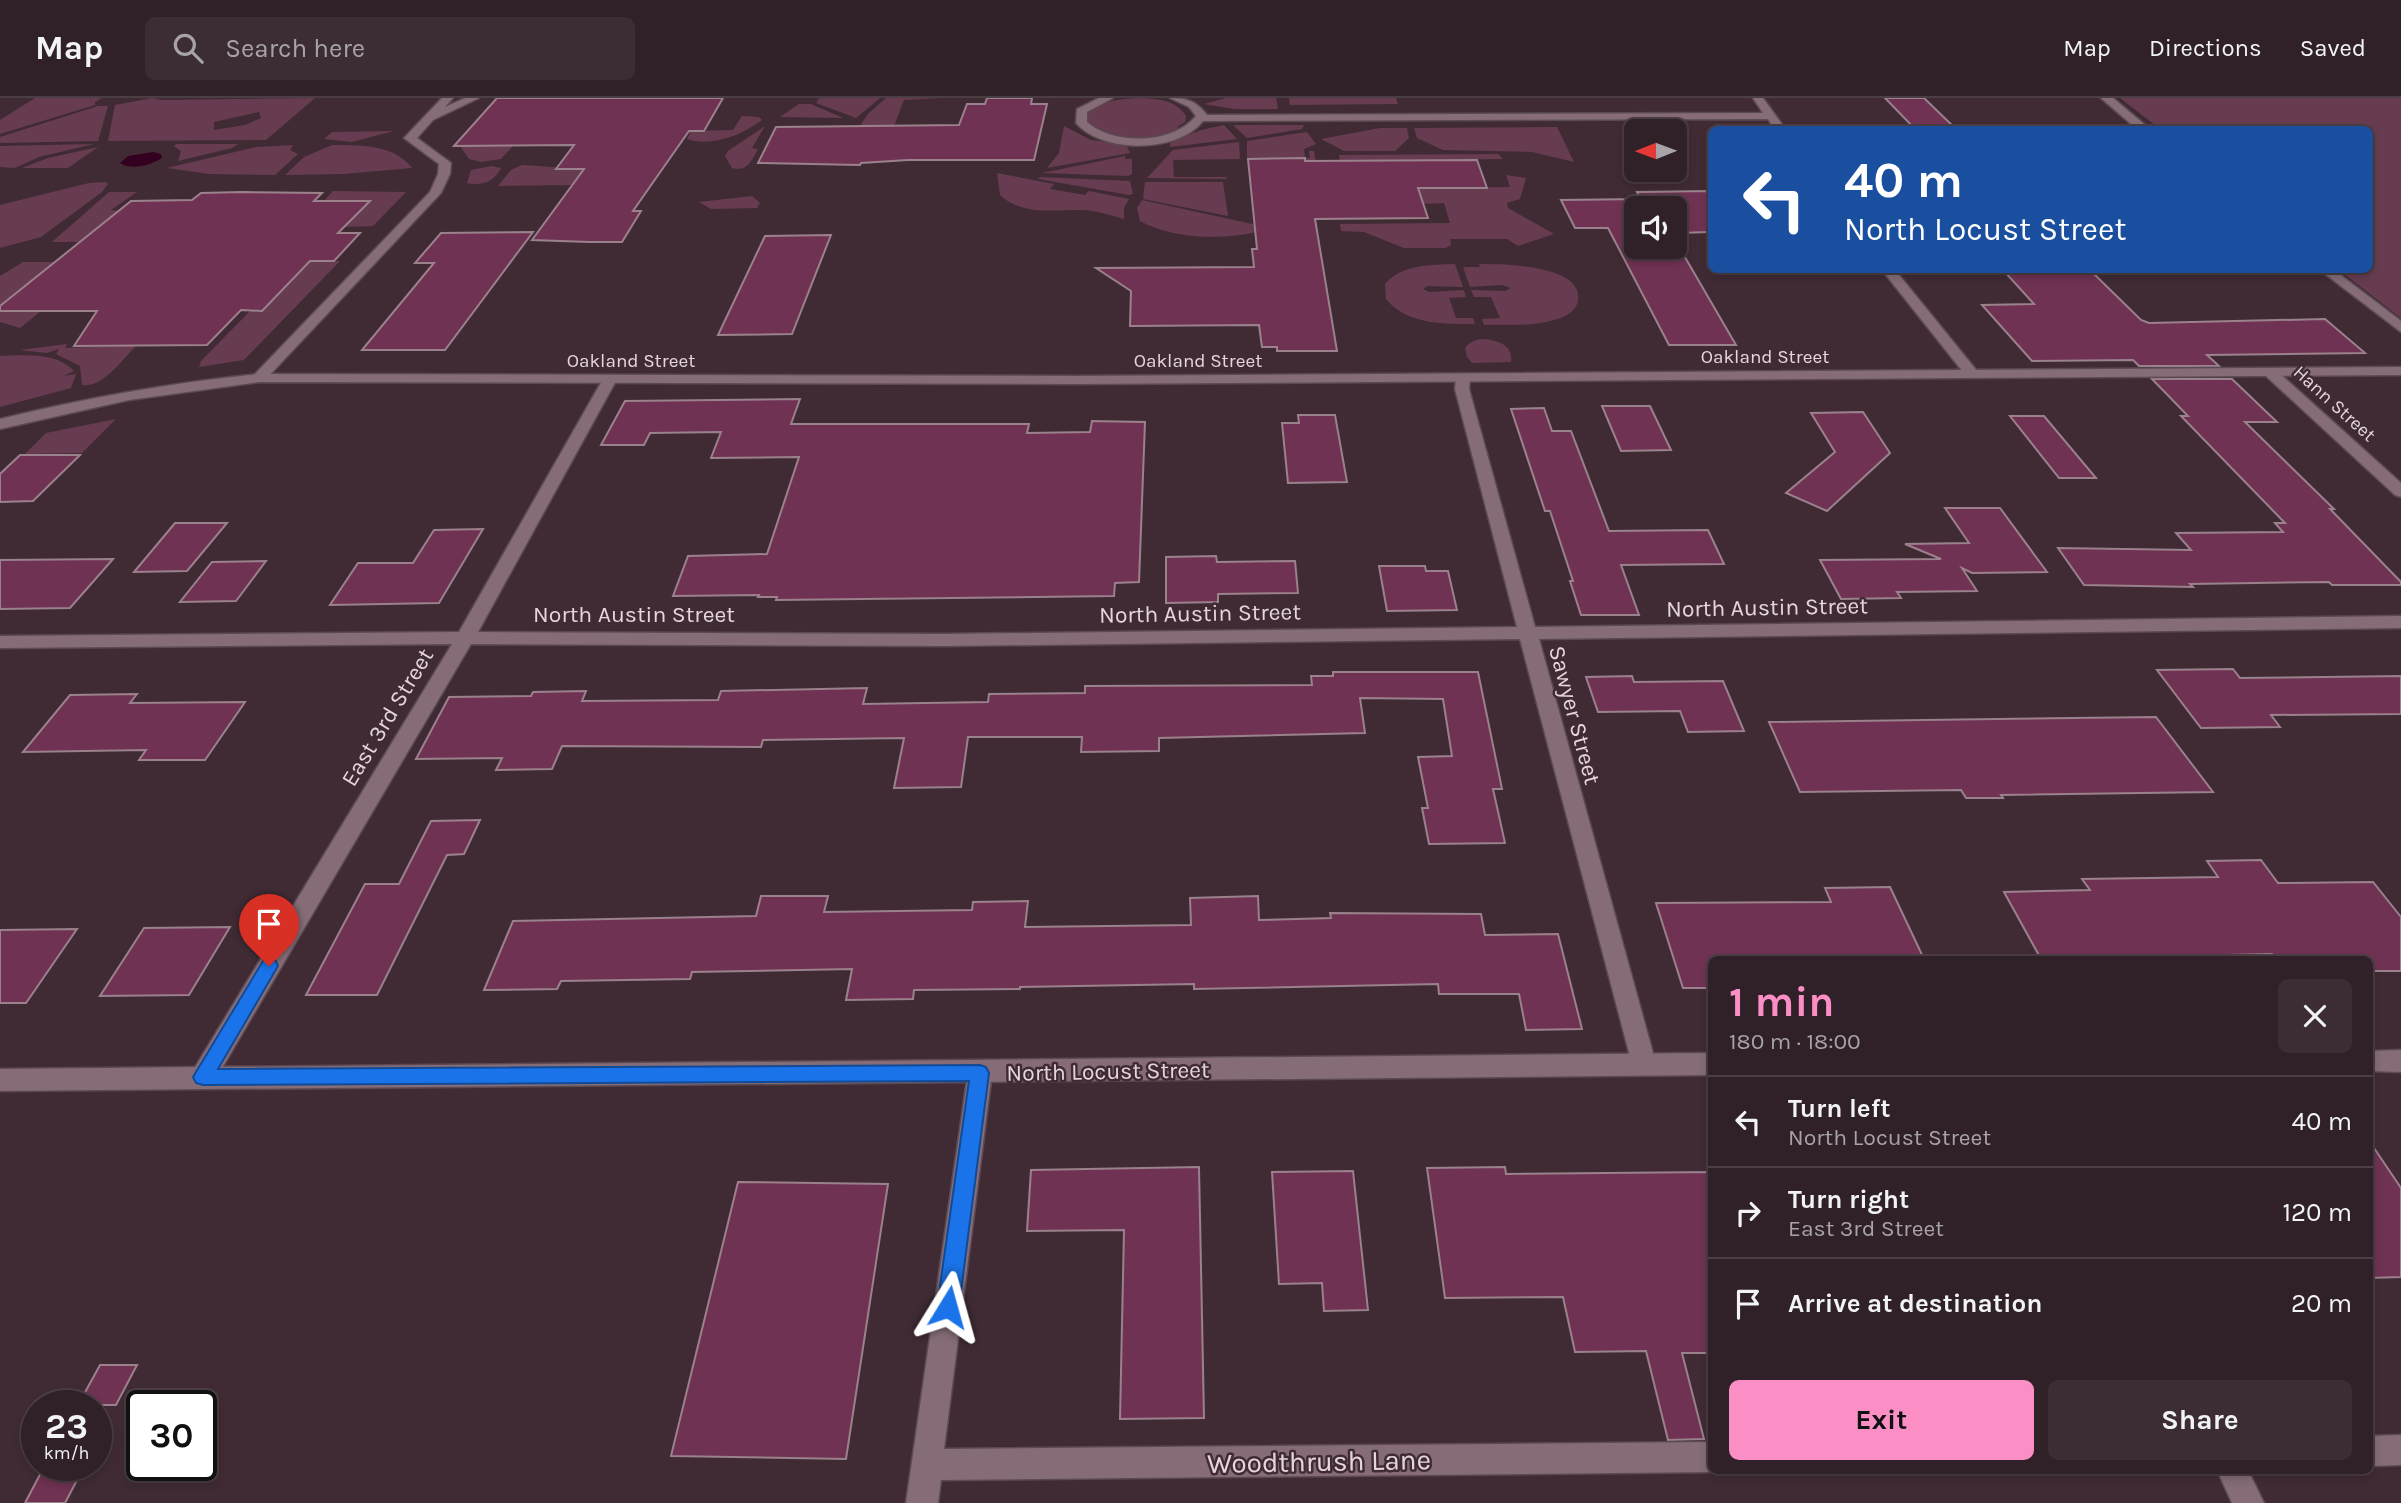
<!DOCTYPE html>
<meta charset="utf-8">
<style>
body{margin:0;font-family:Karla,sans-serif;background:#3c2d34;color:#f1f3f6;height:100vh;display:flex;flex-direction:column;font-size:26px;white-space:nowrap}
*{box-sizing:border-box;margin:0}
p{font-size:23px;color:#a8a3a8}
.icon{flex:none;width:38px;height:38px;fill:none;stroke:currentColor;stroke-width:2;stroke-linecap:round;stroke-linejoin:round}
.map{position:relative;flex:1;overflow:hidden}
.panel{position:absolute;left:1708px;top:858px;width:665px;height:518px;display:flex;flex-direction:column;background:#302028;border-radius:10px;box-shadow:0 4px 10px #0003,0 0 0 2px #4b3e45}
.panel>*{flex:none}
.banner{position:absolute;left:1708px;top:28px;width:665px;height:147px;border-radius:10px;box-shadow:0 4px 10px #0003,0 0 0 2px #4b3e45;background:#1a4fa0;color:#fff;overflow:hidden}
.needle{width:46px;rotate:269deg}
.fabs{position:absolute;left:1624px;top:21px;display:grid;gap:14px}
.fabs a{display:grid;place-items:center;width:63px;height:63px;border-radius:10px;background:#302028;box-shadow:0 4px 10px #0003,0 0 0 2px #4b3e45;font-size:35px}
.speed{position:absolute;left:21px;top:1292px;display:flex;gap:14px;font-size:35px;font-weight:700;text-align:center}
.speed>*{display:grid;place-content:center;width:91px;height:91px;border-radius:50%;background:#302028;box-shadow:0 4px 10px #0003,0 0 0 2px #4b3e45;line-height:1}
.speed small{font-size:18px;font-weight:400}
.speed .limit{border:4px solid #111;border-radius:10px;background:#fff;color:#111}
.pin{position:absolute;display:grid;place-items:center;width:60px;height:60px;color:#fff;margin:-72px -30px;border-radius:50% 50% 50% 0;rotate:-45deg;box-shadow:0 0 7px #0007}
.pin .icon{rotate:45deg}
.me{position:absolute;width:77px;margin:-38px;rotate:8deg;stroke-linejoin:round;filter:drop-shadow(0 0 5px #0008)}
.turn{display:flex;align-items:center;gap:24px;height:147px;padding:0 21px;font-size:32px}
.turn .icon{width:91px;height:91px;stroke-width:2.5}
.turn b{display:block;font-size:49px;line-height:60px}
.round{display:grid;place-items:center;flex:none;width:74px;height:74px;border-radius:10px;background:#3c2d34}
.summary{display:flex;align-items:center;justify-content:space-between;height:119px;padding:0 21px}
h1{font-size:42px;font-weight:700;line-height:52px;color:#fb8fc5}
.primary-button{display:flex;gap:14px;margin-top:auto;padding:14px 21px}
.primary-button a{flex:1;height:80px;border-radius:10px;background:#fb8fc5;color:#111;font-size:28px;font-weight:700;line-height:80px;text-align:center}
.primary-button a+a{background:#3c2d34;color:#f1f3f6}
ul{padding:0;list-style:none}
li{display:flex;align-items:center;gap:21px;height:91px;padding:0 21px;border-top:2px solid #4b3e45}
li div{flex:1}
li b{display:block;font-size:26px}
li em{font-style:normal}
header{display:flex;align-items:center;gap:42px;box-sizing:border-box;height:98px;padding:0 35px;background:#302028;border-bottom:2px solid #4b3e45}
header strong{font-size:33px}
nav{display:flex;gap:38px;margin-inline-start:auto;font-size:24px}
.search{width:490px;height:63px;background:#3c2d34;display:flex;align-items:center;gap:18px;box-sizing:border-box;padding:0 24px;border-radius:10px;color:#a8a3a8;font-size:26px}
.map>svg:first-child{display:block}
</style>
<header>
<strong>Map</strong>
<div class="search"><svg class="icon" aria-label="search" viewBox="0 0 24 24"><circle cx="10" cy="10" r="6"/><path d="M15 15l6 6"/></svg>Search here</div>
<nav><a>Map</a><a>Directions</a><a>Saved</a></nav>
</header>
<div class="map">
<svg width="2401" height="1405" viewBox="0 0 2401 1405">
<rect width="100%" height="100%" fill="#402b35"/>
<g fill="#673c51" fill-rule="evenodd">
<path d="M35,0H102L95,4V7L0,36V22Z"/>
<path d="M152,0L163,2L315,0L266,42L108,43L115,7ZM259,14L261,20L245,27L214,32V24Z"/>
<path d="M819,0H880L856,20L816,5Z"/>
<path d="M886,0H939L904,2L894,28H860L868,16Z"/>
<path d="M1137,0C1158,1 1175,1 1186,18L1185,24L1177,29L1179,31C1151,43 1113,44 1088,26L1086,19C1095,3 1120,1 1137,0Z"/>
<path d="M1226,0H1276L1278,11H1234L1204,6Z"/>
<path d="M1289,0H1396L1398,6L1290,7Z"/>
<path d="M2120,0H2401V220L2339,172H2370V32L2160,31Z"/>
<path d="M799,6H811L843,20L780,19Z"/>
<path d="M98,8H108L98,43L0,45V39Z"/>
<path d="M742,18L759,19L762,22C741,38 710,49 687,41L691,33L733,32Z"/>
<path d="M1224,27L1237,41L1170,49V44L1201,32Z"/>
<path d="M1233,27H1304L1302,31L1247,40Z"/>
<path d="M765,28L752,50L758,51C751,63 748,74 732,70L725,58L728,53Z"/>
<path d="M1064,28L1091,42L1126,46L1130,55L1047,70L1059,55Z"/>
<path d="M1557,29L1574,64L1532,54L1443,52L1417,40L1414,30Z"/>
<path d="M1380,30H1407L1409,40L1395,53H1344L1321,41Z"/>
<path d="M394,33L352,44L324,41L332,34Z"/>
<path d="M1307,34L1316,46L1304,51L1305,60H1310L1309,53H1314L1316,65L1306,71L1304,60L1247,61V43Z"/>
<path d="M1239,44L1240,61L1173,62L1174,79H1226L1227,81L1147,80L1173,52Z"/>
<path d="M94,46L39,59L15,70L0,69V48Z"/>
<path d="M176,46H238L232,50L178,63L181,53L174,48Z"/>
<path d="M293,47L290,52L298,56L275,77L209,76L167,70L256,49Z"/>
<path d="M332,47C359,47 394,46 412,70L344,76L285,77L304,59Z"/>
<path d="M460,48H513L501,61L481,64L469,61Z"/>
<path d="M98,49L68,70H22L48,60Z"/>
<path d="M1498,56L1503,61L1340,63L1339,57Z"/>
<path d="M1125,58V61H1132V76L1128,78L1042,75Z"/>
<path d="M522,67L584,71L572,87L498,88L511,72Z"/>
<path d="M492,68L501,70C494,84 482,88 467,85L471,72Z"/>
<path d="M997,75L1054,86L1050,91L1085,97L1089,93L1129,101L1124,110V121C1110,117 1095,112 1080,112C1054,112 1021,117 1000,97Z"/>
<path d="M1506,77L1526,80L1520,101L1507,105L1508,110L1554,136L1518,148L1507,141H1450L1451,147L1445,150H1404L1364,134L1341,133L1340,126L1450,125L1444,105L1421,106L1416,90L1510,89Z"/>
<path d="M1040,79L1130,83L1133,96L1129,97L1038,81Z"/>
<path d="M106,84L108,86L102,94L41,139L0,150V107L89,85Z"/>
<path d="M1145,84H1223L1228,118L1143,101Z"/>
<path d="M333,93L406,94L373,128L344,129L369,103H324Z"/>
<path d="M109,94H137L111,112L118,113L79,144H52Z"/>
<path d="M752,98L760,105L757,110L711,111L699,104Z"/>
<path d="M1142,102L1266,129V131C1232,143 1173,142 1140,123L1137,110Z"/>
<path d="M310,163H340L244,262L199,269L201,263L250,213H262Z"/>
<path d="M23,164H56L0,208V178Z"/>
<path d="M1455,166L1463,189L1427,188L1423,191L1429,194L1464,192L1466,199L1449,200L1456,220H1473L1475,226C1445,226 1407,227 1386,201L1385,186C1402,166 1431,167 1455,166Z"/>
<path d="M1479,166C1500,166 1583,166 1578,202C1577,213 1564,220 1554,222C1532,229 1507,226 1484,227L1482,221L1500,220L1491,199H1474L1471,192L1506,193L1510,190L1503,187L1470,189L1463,169H1480Z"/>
<path d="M0,213H41L20,230L0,224Z"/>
<path d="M1485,241C1500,243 1513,248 1511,264L1472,265L1467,259L1465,250C1470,243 1477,241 1485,241Z"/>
<path d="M67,246L65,250L137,247C122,261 104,290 82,287L80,268L56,256L59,251L47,255L20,252Z"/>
<path d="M0,258C24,257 57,254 74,273L63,278L76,276L71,290L0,309Z"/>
<path d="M116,321L82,355L25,356L46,335Z"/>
</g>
<path fill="#34001f" d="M153,54L161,56L162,60C150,67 133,73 120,65L128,58Z"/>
<g fill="#703253" stroke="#9a818c" stroke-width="2">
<path d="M497,0H723L704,33H689L633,113H641L622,144H589L532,142L584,71H556L574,47L454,48Z"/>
<path d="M987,0H1032L1031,6H1047L1034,62H908L861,65L860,67L758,65L776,29L959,27L967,6H985Z"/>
<path d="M1885,0H1924L1957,32H1916Z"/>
<path d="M1305,60V63L1477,62L1487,90H1418L1428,120L1315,121L1337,253H1277V249H1262L1259,227L1130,228L1131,193L1096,170L1254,169L1252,151H1257L1248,61Z"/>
<path d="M1712,93V134L1675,135V110H1636V149H1675V142L1736,247H1669L1608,130H1575L1561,102L1641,101L1637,94Z"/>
<path d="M242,94L322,95L314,103H370L338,135H360L334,163H310L262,213L241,212L207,247L74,248L97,213H0V208L131,103L192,102L201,95Z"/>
<path d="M533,134L445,252H362L434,165H415L441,135Z"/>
<path d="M831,137L792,236L718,237L765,138Z"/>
<path d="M2004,173H2091L2141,222L2149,225L2325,221L2365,255L2207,257L2219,268H2139L2133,262L2032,263L1982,207L2034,206Z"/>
<path d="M2152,281H2232L2277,324H2245L2334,411H2330L2401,484V487H2332L2329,484L2190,486L2193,489L2084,487L2058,450L2191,452L2176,435L2283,434L2275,425H2285L2181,318H2188Z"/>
<path d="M800,301L791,326H1029L1027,335L1090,334L1092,323L1145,324L1139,484L1115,485L1114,498L776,502L777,499H758L759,497L673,498L688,458L767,456L799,359L711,360L721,334L650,335L644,347H601L625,303Z"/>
<path d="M1602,308H1650L1671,352L1621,353Z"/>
<path d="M1544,310L1552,333H1571L1609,433L1708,432L1724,466L1621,467L1639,517H1581L1570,483H1573L1550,413H1545L1511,311Z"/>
<path d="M1863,314L1890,355L1827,413L1786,395L1835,354L1811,315Z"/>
<path d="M1298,317H1335L1347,384L1288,385L1282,325H1299Z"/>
<path d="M2010,318H2044L2096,380H2059Z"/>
<path d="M20,357H80L33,403L0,404V376Z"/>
<path d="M1945,410H2000L2047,474L1972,475L1962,470L1977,493L1897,494L1901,500L1841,501L1820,462L1941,461L1905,446L1969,445Z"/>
<path d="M175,425H227L187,473L134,474Z"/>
<path d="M483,431L439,505L330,507L358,465H413L434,432Z"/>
<path d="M1216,458L1217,464L1295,463L1298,495L1218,496V504L1166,505V459Z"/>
<path d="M113,461L70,510L0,511V462Z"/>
<path d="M266,463L236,503L180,504L212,464Z"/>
<path d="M1379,468H1425L1426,473H1448L1457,512L1387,513Z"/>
<path d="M2233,571L2240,580L2401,578V616L2271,617L2280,629L2201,630L2157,572Z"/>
<path d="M1333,574H1478L1502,691H1493L1505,745L1429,746L1422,710H1428L1418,659L1452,658L1443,601L1360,600L1365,635L1159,640V653L1081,654L1082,639H968L961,689L894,690L904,640L763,642L761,649L562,648L552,671L496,672L502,660L416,661L449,599L531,598L533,594L586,593L582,603L718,602L721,593L867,590L863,606L988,604L989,596L1085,595V588L1312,587L1311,578H1333Z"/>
<path d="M1632,578L1634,584L1723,583L1744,633L1688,634L1680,613L1598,614L1586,579Z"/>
<path d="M137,596L130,605L245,604L205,662H139L146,652L23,654L70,597Z"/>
<path d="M2156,619L2213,694L2001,697L2003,700H1966L1961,692L1800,694L1769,624Z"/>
<path d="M480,722L464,756L447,757L377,897H306L365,786H399L431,723Z"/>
<path d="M2261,762L2278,785L2373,784L2401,819V873H2371L2370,861H2275L2272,856L2041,861L2004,794L2090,792L2082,781L2218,779L2207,763Z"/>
<path d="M1890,789L1924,861H1712V890H1683L1656,805L1831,804L1825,790Z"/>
<path d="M761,798H828L824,814L972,812L973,804L1028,803L1025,829L1191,827L1190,800L1258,798L1259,822L1331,820L1330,815L1481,816L1485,837L1558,836L1582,931L1526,932L1519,896H1439L1438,886L1194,891V886L1020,889V891L914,892L913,901L846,902L852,871L692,874L690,881L561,883L557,891L484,892L513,823L756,818Z"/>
<path d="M230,829L189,897L100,898L144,830Z"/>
<path d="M77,831L26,905H0V832Z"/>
<path d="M2370,1044L2401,1090V1179L2370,1180Z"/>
<path d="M1199,1069L1204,1320L1120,1321L1124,1132L1027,1133L1031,1072Z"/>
<path d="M1505,1069L1506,1076L1712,1074V1255H1682L1704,1341L1668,1342L1646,1253L1575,1254L1563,1199L1445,1200L1427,1070Z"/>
<path d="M1353,1073L1368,1212L1324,1213L1322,1185L1279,1186L1272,1074Z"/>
<path d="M738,1084L888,1086L846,1361L671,1358Z"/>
<path d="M100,1267H137L116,1307H78Z"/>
<path d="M45,1367H85L65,1405H25Z"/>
</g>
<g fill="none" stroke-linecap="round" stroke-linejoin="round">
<g stroke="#5b4a52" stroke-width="3">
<g id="street">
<path d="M442,0H453L445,9L465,0H479L433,22L417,40L451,65L450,76L441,95L264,283H254L252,280L254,277L430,94L438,76L439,66L404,40Z"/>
<path d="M1099,0H1113L1087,14V24C1114,48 1173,46 1196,18L1189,9L1170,0C1187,0 1196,3 1207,17L1763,15L1753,0H1763L1786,32H1775L1768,21L1203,23C1178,55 1103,56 1076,25L1077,11Z"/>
<path d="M2101,0H2113L2151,32H2138Z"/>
<path d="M1882,172H1895L1977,273L1979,276L1977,279H1967Z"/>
<path d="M2320,172H2334L2401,223V234Z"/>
<path d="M2272,272L2277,273L2401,385V399L2395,397L2267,279L2265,276Z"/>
<path d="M1463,276L1470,280L1469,291L1535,529L2401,518V530L1539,541L1656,966L1653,973L1644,977L1635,973L1632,966L1520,541L945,548L471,546L212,987L203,990L194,987L190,979L194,971L452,546L0,550V538L459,534L603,281L610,277L617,281L478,534L945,536L1517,529L1455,291L1456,280Z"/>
<path d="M980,964L989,967L992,975L944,1351L1712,1344V1372H1718L1712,1374L941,1382L938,1405H906L968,975L971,967Z"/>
<path d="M2401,1337V1367L2370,1368V1338Z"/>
<path d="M2217,1372H2248L2264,1405H2232Z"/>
</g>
</g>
<g stroke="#5b4a52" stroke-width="3">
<g id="secondary">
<path d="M2401,269V277L1075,286L259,284L129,302L0,331V321C86,300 171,285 259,276L1075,278Z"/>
<path d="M2401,952V974L2370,973V953Z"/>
<path d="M1712,955V977L0,993V971Z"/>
</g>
</g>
<use href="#street" fill="#856c77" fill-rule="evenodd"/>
<use href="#secondary" fill="#856c77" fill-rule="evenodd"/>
</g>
<path fill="#1a73e8" stroke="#114b97" stroke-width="2" d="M269,861L276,863L278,868L218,971L980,967L986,969L989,975L959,1209L956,1216L948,1220L940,1216L937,1209L969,983L203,987L196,985L193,979L196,974L263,863Z"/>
<g text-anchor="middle" stroke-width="5" stroke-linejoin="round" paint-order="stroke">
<g font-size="19" fill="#e4d6dc" stroke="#402b35">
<text x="1765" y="265">Oakland Street</text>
<text x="631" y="269">Oakland Street</text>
<text x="1198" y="269">Oakland Street</text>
<text transform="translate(2335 305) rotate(42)" y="7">Hann Street</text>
</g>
<g font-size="23" fill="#e4d6dc" stroke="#402b35">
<text transform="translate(1767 509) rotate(-1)" y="8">North Austin Street</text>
<text transform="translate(1200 515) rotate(-1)" y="8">North Austin Street</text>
<text x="634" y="524">North Austin Street</text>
<text transform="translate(1575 617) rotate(75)" y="8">Sawyer Street</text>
<text transform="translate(387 619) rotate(-59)" y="8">East 3rd Street</text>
<text transform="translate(1108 973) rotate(-1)" y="8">North Locust Street</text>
</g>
<g font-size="28" fill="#e4d6dc" stroke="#402b35">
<text transform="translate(1319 1363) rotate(-1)" y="10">Woodthrush Lane</text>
</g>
</g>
</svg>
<div class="fabs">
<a><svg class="needle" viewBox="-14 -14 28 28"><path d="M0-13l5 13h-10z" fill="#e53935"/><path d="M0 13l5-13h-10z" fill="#a8a3a8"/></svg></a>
<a><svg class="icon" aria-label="sound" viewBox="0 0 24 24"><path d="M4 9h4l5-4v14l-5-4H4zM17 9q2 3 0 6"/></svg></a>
</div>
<div class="speed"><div>23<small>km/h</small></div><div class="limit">30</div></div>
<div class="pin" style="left:269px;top:868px;background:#d93025"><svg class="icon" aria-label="arrive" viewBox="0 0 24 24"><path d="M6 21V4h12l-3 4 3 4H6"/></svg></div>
<svg class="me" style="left:948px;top:1209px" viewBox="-20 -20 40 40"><path d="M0-17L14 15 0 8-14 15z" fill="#1a73e8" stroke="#fff" stroke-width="4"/></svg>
<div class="banner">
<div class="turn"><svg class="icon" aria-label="left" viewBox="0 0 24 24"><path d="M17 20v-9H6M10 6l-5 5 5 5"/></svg><div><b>40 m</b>North Locust Street</div></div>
</div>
<section class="panel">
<div class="summary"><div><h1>1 min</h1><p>180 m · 18:00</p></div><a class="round"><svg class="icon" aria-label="close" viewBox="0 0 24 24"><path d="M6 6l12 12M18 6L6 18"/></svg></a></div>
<ul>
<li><svg class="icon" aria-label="left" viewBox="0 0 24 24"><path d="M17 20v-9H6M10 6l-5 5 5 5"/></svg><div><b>Turn left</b><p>North Locust Street</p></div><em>40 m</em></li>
<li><svg class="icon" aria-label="right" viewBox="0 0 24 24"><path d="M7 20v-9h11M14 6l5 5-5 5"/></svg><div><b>Turn right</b><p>East 3rd Street</p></div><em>120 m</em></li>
<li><svg class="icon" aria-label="arrive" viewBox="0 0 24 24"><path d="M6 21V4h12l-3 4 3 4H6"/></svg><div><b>Arrive at destination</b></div><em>20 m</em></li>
</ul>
<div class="primary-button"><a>Exit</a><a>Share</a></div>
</section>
</div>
